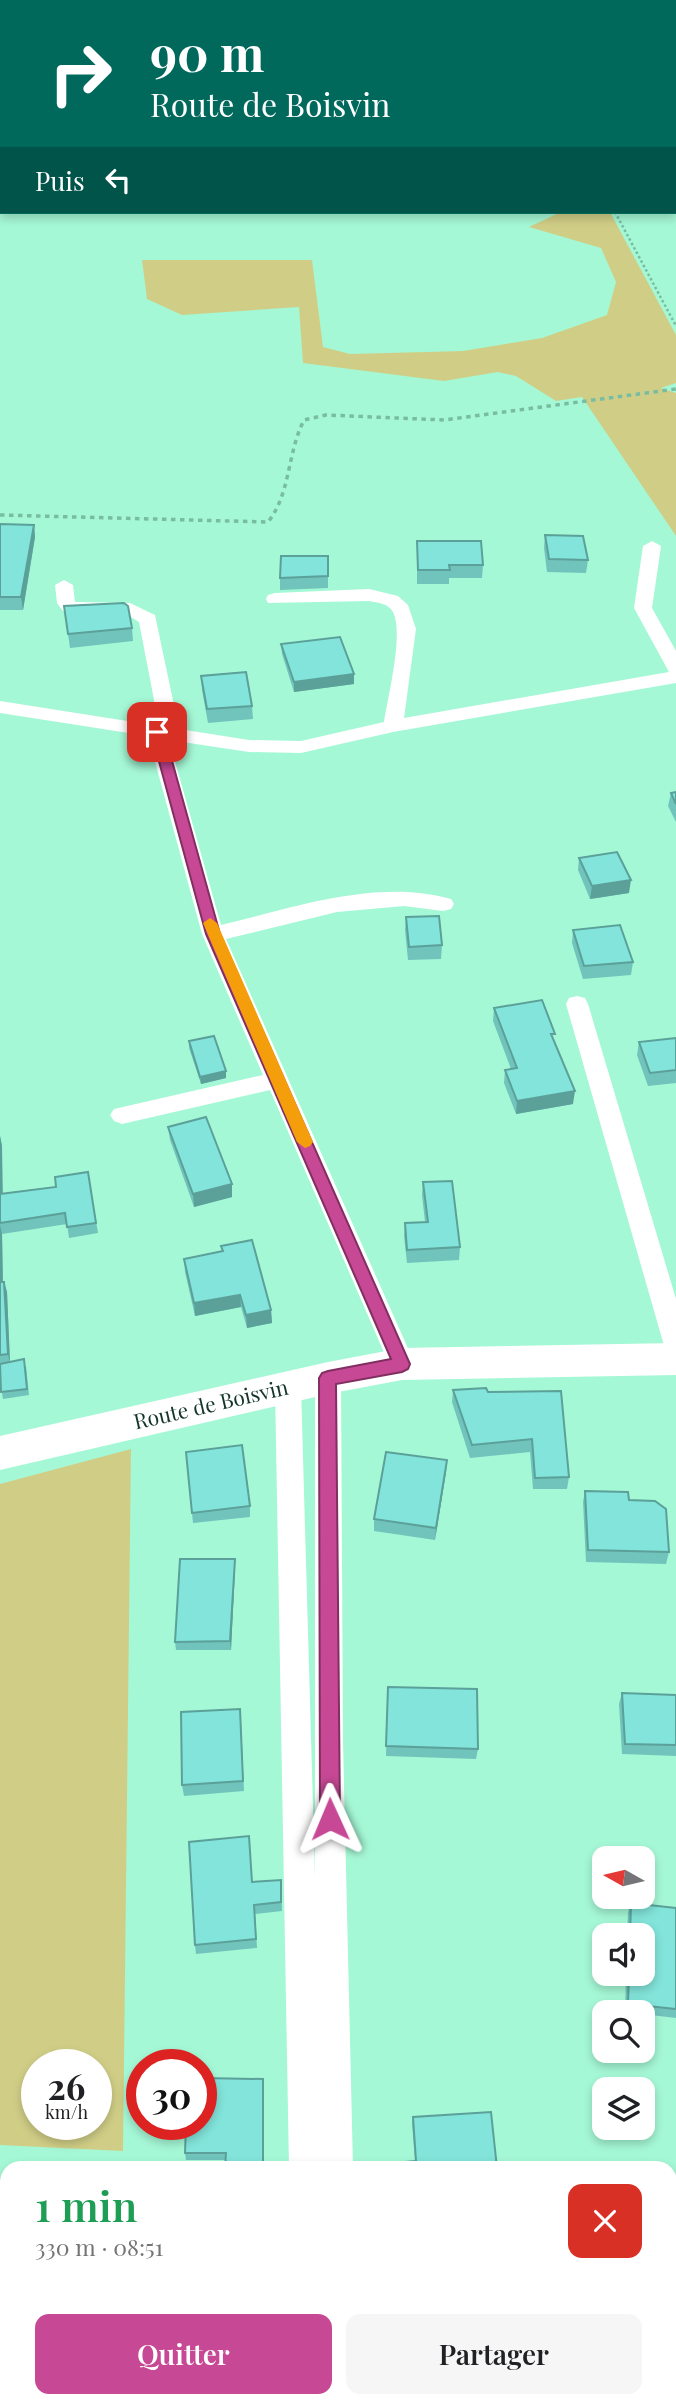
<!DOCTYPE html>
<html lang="fr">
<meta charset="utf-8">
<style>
body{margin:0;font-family:"Playfair Display",serif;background:#f6f6f6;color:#202124;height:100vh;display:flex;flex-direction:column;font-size:26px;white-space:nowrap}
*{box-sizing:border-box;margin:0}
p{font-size:23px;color:#757577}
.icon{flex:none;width:38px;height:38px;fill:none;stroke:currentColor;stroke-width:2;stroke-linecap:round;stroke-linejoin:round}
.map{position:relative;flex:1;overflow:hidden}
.side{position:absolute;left:0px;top:2161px;width:677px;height:247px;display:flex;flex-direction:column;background:#fff;border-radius:21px 21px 0 0;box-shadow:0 4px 10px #0003}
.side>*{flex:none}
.guide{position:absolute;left:0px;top:0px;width:677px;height:214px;box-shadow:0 4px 10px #0003;background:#00695c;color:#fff;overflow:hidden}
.needle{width:46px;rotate:278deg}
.buttons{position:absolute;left:592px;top:1846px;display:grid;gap:14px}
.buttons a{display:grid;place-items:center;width:63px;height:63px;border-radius:14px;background:#fff;box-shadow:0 4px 10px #0003;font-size:35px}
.speed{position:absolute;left:21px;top:2049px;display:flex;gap:14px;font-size:35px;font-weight:700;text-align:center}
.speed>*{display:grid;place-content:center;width:91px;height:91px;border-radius:50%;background:#fff;box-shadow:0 4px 10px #0003;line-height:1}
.speed small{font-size:18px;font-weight:400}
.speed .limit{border:10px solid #d22;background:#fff;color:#111}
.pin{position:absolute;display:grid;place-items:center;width:60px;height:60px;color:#fff;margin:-30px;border-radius:14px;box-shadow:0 4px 10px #0006}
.me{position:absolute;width:77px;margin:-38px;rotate:359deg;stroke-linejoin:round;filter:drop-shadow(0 0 5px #0008)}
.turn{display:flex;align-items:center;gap:24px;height:147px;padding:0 35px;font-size:32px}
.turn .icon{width:91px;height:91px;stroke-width:2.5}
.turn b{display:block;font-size:49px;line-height:60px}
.then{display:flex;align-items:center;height:66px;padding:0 35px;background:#0003;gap:14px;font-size:26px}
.round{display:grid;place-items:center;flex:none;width:74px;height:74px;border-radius:14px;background:#f6f6f6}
.overview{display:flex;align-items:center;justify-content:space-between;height:119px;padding:0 35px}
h1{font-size:42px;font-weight:600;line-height:52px;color:#1e9e55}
.action{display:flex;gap:14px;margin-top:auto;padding:14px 35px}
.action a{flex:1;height:80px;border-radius:14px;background:#c74895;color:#fff;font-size:28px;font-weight:600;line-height:80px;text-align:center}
.action a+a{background:#f6f6f6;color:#202124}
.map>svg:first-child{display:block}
</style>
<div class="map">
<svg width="676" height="2407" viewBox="0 0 676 2407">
<rect width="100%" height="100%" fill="#a5f8d6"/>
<g fill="#d0ce86" fill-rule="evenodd">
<path d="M561,212H610L676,335V383L661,388L676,393V536L582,397L556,401L516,376L498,372L444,381L303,363L299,307L182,315L147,299L142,260H312L323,347L350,354L463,351L542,338L607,315L616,282L601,248L529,227Z"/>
<path d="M131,1449L123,2151L0,2145V1484ZM37,2065H96V2124H37Z"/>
</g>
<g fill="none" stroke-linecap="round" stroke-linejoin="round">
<path stroke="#78bda1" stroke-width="2.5" stroke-dasharray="2.5 2.5" stroke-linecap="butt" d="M615,212L676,326"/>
<path stroke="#78bda1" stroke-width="3.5" stroke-dasharray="4.5 4.5" stroke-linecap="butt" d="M0,515L268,522C291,493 287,453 304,420L326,415L444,420L676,389"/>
<g fill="#fff" fill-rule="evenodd">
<rect x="0" y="164" width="2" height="8"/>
<path d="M652,541L661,546L652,608L676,651V683L393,732L301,753L249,752L169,740L221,925C293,908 377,878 451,899L454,904L451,909L443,911L404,906L337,912L226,939L415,1364L411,1372L402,1375L393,1372L389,1364L270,1090L122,1124L114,1121L110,1115L114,1109L263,1075L202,934L148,736L0,713V701L159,726L139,622L126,614L63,611L57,603L55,585L64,580L73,585L75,602L130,603L155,615L179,729L249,740L301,741L384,722C388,696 404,634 393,612C388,603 378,603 369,601L268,603L266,599L268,595L275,593L369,589L398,596L408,605L416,629L404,718L669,672L634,608L643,546Z"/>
<path d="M577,996L585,998L588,1004L676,1299V1353L667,1350L663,1342L566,1004L569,998Z"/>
<path d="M328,1367L337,1370L341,1378L343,1741L353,2168H289L275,1387L279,1379L288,1376L297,1379L301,1387L315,1878V1378L319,1370Z"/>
<rect x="293" y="2401" width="65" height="6"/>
</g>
<path fill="#fff" fill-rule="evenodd" d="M676,1343V1375L402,1380L328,1394L0,1470V1436L328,1362L402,1348Z"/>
</g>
<g fill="#70c4bb">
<path d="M0,524L34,525L35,537L23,610H0Z"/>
<path d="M545,535L588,560L586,573L547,572L544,548Z"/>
<path d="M417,541L483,565L482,578H449V584H417Z"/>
<path d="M328,556V588L280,590V578Z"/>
<path d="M64,606L132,628L133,641L70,648Z"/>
<path d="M281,644L354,684L294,692L282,654Z"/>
<path d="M201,676L252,706L253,719L208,723L202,690Z"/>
<path d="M676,792V822L668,806L671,793Z"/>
<path d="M579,858L629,893L590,899L578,870Z"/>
<path d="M406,917L442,945L441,959L408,960L405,930Z"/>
<path d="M573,930L633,962L631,975L583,979L572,943Z"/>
<path d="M494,1008L554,1042L573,1104L516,1114L504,1083L505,1070L511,1069L493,1021Z"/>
<path d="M676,1038V1083L648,1086L637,1055L639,1042Z"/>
<path d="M189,1041L226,1078L201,1084L189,1048Z"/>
<path d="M168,1127L232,1184V1197L194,1207L170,1140Z"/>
<path d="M0,1136L2,1146V1194L56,1187L88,1172L98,1233L69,1238L67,1224L2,1234L3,1282H4L7,1292L10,1362L26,1366L29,1395L3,1399L0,1382Z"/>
<path d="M423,1182L460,1247L459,1260L407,1263L404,1236L405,1223L425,1222L422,1195Z"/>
<path d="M221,1246L271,1310L272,1323L247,1328L241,1307L195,1316L185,1272L184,1259L222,1252Z"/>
<path d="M453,1390L488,1392L569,1477L567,1489H533L530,1452L470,1458L452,1402Z"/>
<path d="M186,1452L250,1506V1517L193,1523Z"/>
<path d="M446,1472L435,1540L374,1531V1519Z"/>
<path d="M585,1491L629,1500L669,1552L666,1564L586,1562L583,1502Z"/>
<path d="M235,1568L231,1650H176L175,1642Z"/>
<path d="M388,1687L478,1749L476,1759L386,1756Z"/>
<path d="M622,1693L676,1695V1756L622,1754L619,1704Z"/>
<path d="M241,1720L244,1791L184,1796L182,1785Z"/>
<path d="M281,1880L282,1911L255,1914L257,1948L196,1954L195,1945L252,1882Z"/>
<path d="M631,1903L676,1908V2018L642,2014V2012H625L626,1974H642V1936H627L628,1912Z"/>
<path d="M264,2087L263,2168H225V2160H186L185,2153Z"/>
<path d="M413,2117L497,2168H406V2162L415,2161L412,2123Z"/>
<path d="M670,2268L676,2292L670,2300Z"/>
</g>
<g fill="#5ba099">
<path d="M34,525L35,537L23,610L21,597Z"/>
<path d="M354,674V684L294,692V682Z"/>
<path d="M631,880L629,893L590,899L592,886Z"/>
<path d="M226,1071V1078L201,1084L200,1077Z"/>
<path d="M575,1091L573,1104L516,1114L517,1101Z"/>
<path d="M0,1136L2,1146L3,1205L0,1194Z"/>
<path d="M232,1184V1197L194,1207L193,1194Z"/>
<path d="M0,1225L2,1234L3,1292L1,1282Z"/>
<path d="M4,1282L7,1292L10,1364L8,1354Z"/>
<path d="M240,1295L241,1307L195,1316L194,1303Z"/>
<path d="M271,1310L272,1323L247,1328L246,1315Z"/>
<path d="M447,1460L446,1472L435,1540L436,1528Z"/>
<path d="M235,1559V1568L231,1650L230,1641Z"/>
<path d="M263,2079L264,2087L263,2168Z"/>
</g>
<g fill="#82e4da" stroke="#5ba099" stroke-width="2">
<path d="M0,524L34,525L21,597H0Z"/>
<path d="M545,535L583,536L588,560L549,559Z"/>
<path d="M417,541H481L483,565H449L450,570H418Z"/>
<path d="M281,556H328V576L280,578Z"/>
<path d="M124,603L128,606L132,628L68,634L64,606Z"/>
<path d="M340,637L354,674L294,682L281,644Z"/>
<path d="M246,672L252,706L207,709L201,676Z"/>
<path d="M676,792V804L671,793Z"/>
<path d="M617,852L631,880L592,886L579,858Z"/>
<path d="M439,916L442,945L409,947L406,917Z"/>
<path d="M620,925L633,962L584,966L573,930Z"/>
<path d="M542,1000L555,1034H551L575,1091L517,1101L505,1070L517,1068L494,1008Z"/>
<path d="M214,1036L226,1071L200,1077L189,1041Z"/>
<path d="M676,1038V1070L650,1073L639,1042Z"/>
<path d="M206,1117L232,1184L193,1194L168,1127Z"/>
<path d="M0,1157V1194L56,1187L55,1177L88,1172L96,1223L67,1227L65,1213L0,1223Z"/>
<path d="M452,1181L460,1247L407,1250L405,1223L428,1222L423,1182Z"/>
<path d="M0,1240L1,1282H4L8,1354L0,1355Z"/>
<path d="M252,1240L271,1310L246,1315L240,1295L194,1303L184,1259L223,1251L221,1246Z"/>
<path d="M24,1359L27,1389L1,1392L0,1364Z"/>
<path d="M486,1388L488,1392L561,1391L569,1477L535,1478L532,1439L472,1445L453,1390Z"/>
<path d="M242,1445L250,1506L192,1513L186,1452Z"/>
<path d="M386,1452L447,1460L436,1528L374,1519Z"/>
<path d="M585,1491L628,1492L629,1500L655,1501L666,1509L669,1552L588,1550Z"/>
<path d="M180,1559H235L230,1641L175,1642Z"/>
<path d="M388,1687L477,1689L478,1749L386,1746Z"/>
<path d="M622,1693L676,1695V1745L625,1744Z"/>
<path d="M240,1709L243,1781L182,1785L181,1712Z"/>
<path d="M249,1836L252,1882L281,1880V1902L254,1905L256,1939L195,1945L189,1842Z"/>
<path d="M631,1903L676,1908V2009L628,2004L629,1974H642V1936H630Z"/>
<path d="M201,2078L263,2079V2163H255V2168H225L226,2153H185L186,2124H201Z"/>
<path d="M491,2112L497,2168H407L406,2162L416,2161L413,2117Z"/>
<path d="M670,2268L676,2291L670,2293Z"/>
</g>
<path fill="#c74895" stroke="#812f61" stroke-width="2" d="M157,728L164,732L220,934L410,1364L408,1369L402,1372L336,1384L340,1819L337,1826L330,1828L323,1826L320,1819L319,1378L322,1373L328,1371L391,1359L206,934L151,732Z"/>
<path fill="#f59e0b" d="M210,918L217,923L313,1142L310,1146L305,1148L297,1142L203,923Z"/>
<g text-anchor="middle" stroke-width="5" stroke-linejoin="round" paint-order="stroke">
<g font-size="21" fill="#133629" stroke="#fff">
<text transform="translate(211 1405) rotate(-13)" y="7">Route de Boisvin</text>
</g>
</g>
</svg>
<div class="buttons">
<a><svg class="needle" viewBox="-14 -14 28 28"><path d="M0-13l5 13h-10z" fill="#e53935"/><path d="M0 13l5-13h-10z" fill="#757577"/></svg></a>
<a><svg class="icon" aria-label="sound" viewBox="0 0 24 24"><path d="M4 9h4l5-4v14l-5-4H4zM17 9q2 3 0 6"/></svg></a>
<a><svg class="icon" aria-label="search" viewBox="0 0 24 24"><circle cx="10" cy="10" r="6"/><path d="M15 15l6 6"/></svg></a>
<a><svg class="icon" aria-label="layers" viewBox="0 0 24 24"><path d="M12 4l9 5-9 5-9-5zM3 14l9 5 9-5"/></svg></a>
</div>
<div class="speed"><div>26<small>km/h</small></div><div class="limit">30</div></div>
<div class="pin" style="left:157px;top:732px;background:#d93025"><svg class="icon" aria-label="arrive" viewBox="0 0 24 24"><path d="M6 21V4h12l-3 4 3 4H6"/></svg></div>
<svg class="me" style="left:330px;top:1819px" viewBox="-20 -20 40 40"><path d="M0-17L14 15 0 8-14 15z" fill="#c74895" stroke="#fff" stroke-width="4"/></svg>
<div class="guide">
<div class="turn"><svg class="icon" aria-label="right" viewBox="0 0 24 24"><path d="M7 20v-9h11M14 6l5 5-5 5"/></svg><div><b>90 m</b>Route de Boisvin</div></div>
<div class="then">Puis<svg class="icon" aria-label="left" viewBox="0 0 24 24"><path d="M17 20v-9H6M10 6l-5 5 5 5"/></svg></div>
</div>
<section class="side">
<div class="overview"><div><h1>1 min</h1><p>330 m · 08:51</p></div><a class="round" style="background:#d93025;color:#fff"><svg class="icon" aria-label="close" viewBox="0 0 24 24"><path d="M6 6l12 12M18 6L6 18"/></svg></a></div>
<div class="action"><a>Quitter</a><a>Partager</a></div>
</section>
</div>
